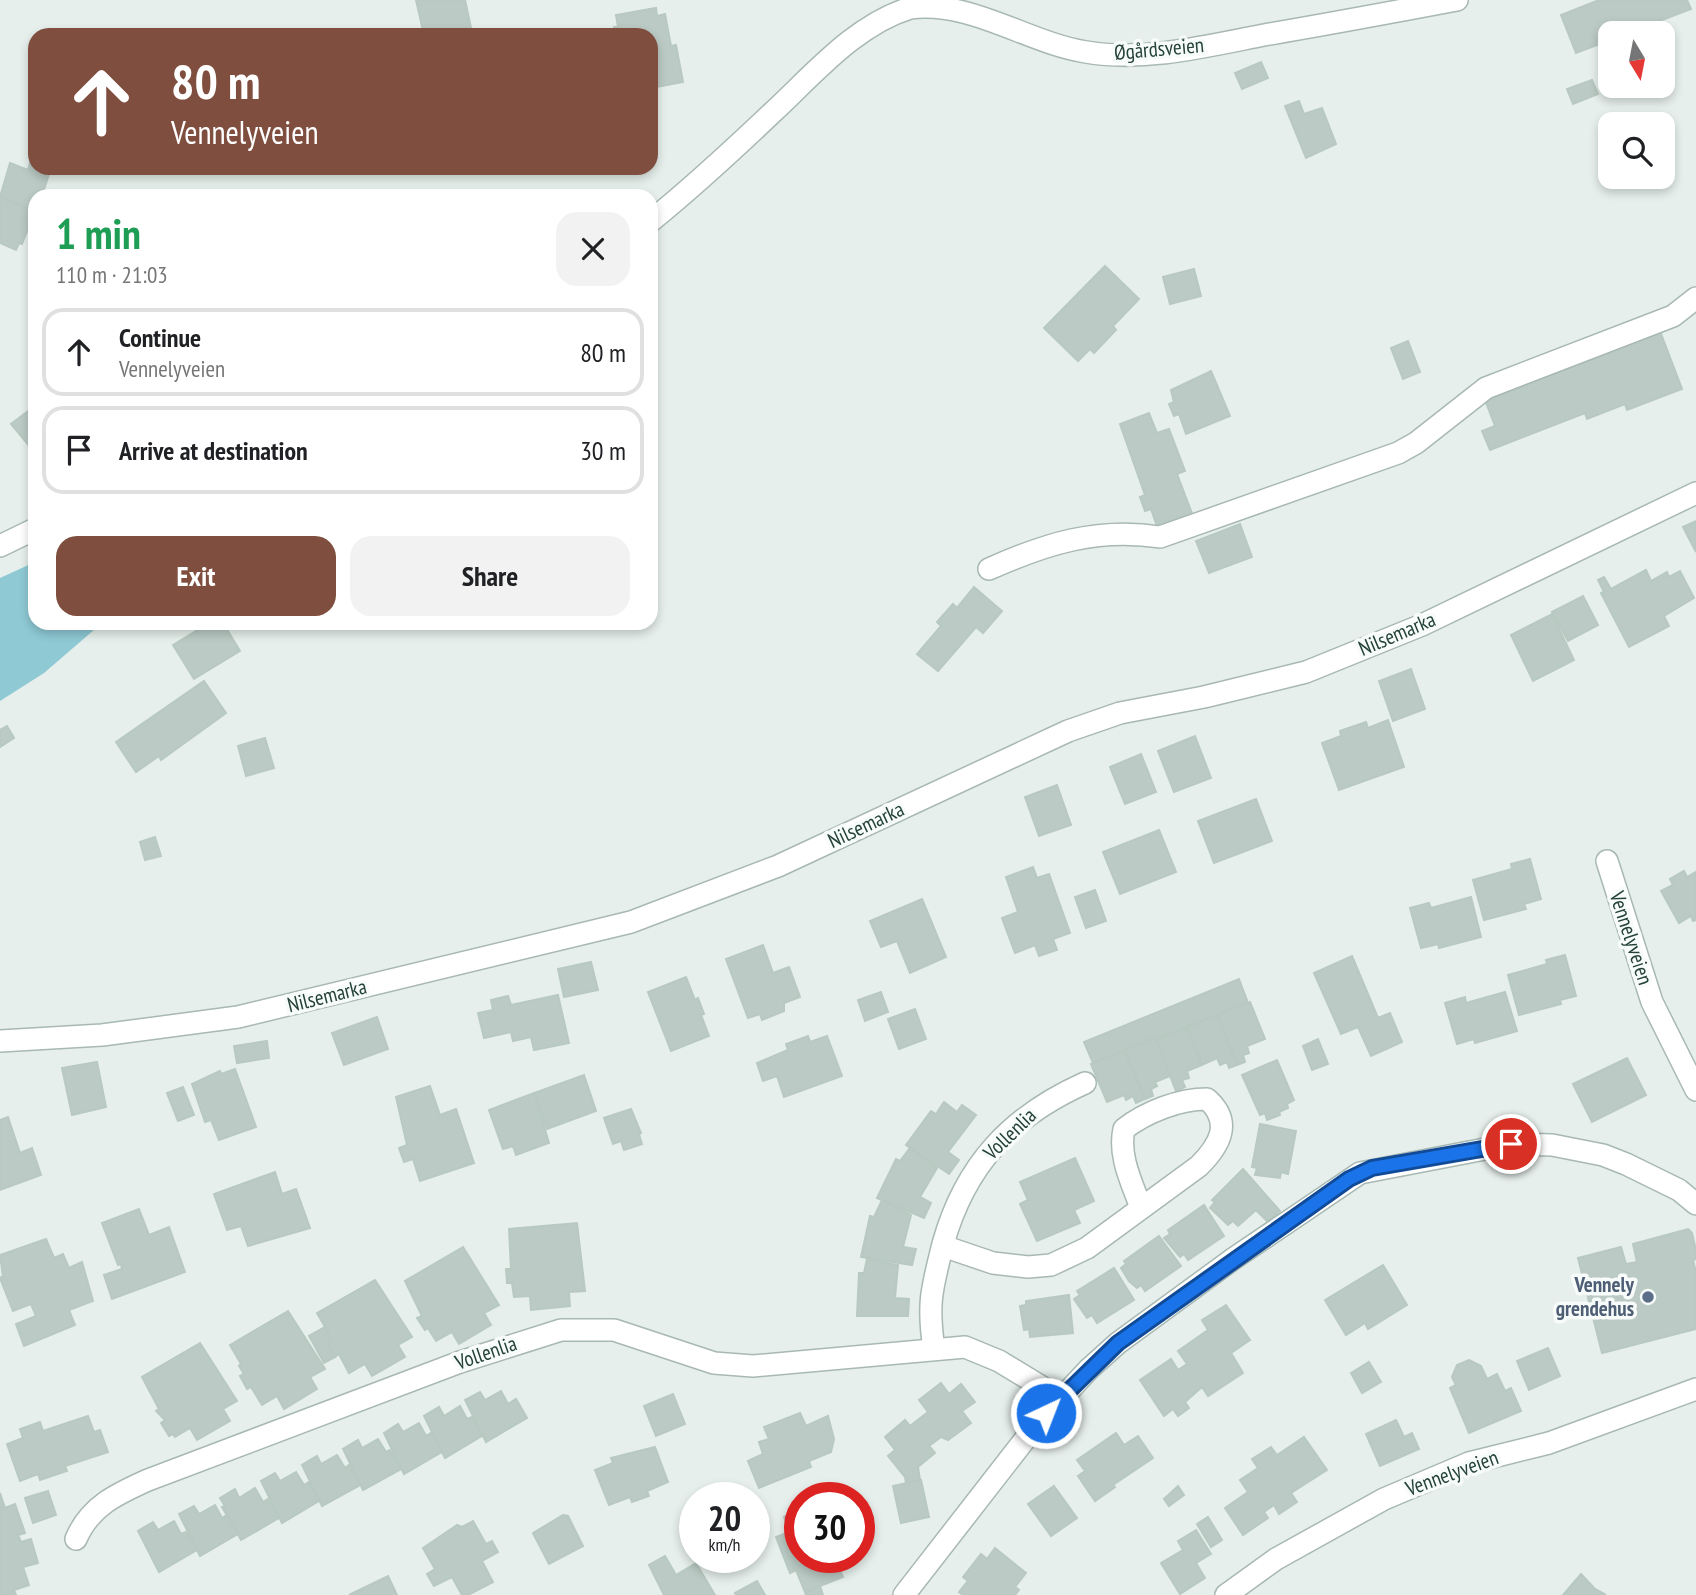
<!DOCTYPE html>
<meta charset="utf-8">
<style>
body{margin:0;font-family:"PT Sans Narrow",sans-serif;background:#f2f2f2;color:#202124;height:100vh;display:flex;flex-direction:column;font-size:26px;white-space:nowrap}
*{box-sizing:border-box;margin:0}
p{font-size:23px;color:#757577}
.icon{flex:none;width:38px;height:38px;fill:none;stroke:currentColor;stroke-width:2;stroke-linecap:round;stroke-linejoin:round}
.map{position:relative;flex:1;overflow:hidden}
.side{position:absolute;left:28px;top:189px;width:630px;height:441px;display:flex;flex-direction:column;background:#fff;border-radius:21px;box-shadow:0 4px 10px #0003}
.side>*{flex:none}
.guide{position:absolute;left:28px;top:28px;width:630px;height:147px;border-radius:21px;box-shadow:0 4px 10px #0003;background:#7f4e3f;color:#fff;overflow:hidden}
.needle{width:46px;rotate:170deg}
.controls{position:absolute;left:1598px;top:21px;display:grid;gap:14px}
.controls a{display:grid;place-items:center;width:77px;height:77px;border-radius:14px;background:#fff;box-shadow:0 4px 10px #0003;font-size:35px}
.speed{position:absolute;left:679px;top:1482px;display:flex;gap:14px;font-size:35px;font-weight:700;text-align:center}
.speed>*{display:grid;place-content:center;width:91px;height:91px;border-radius:50%;background:#fff;box-shadow:0 4px 10px #0003;line-height:1}
.speed small{font-size:18px;font-weight:400}
.speed .limit{border:10px solid #d22;background:#fff;color:#111}
.pin{position:absolute;display:grid;place-items:center;width:60px;height:60px;color:#fff;margin:-30px;border:4px solid #fff;border-radius:50%;box-shadow:0 2px 7px #0007}
.me{position:absolute;width:77px;margin:-38px;rotate:43deg;stroke-linejoin:round;filter:drop-shadow(0 0 5px #0008)}
.turn{display:flex;align-items:center;gap:24px;height:147px;padding:0 28px;font-size:32px}
.turn .icon{width:91px;height:91px;stroke-width:2.5}
.turn b{display:block;font-size:49px;line-height:60px}
.round{display:grid;place-items:center;flex:none;width:74px;height:74px;border-radius:21px;background:#f2f2f2}
.headline{display:flex;align-items:center;justify-content:space-between;height:119px;padding:0 28px}
h1{font-size:42px;font-weight:800;line-height:52px;color:#1e9e55}
.action{display:flex;gap:14px;margin-top:auto;padding:14px 28px}
.action a{flex:1;height:80px;border-radius:21px;background:#7f4e3f;color:#fff;font-size:28px;font-weight:800;line-height:80px;text-align:center}
.action a+a{background:#f2f2f2;color:#202124}
ul{padding:0;list-style:none}
li{display:flex;align-items:center;gap:21px;height:88px;margin:0 14px 10px;padding:0 14px;border:4px solid #e0e0e0;border-radius:21px}
li div{flex:1}
li b{display:block;font-size:26px}
li em{font-style:normal}
.map>svg:first-child{display:block}
</style>
<div class="map">
<svg width="1696" height="1595" viewBox="0 0 1696 1595">
<rect width="100%" height="100%" fill="#e6efeb"/>
<path fill="#8ec9d4" d="M35,562V623H102L44,673L0,701V578Z"/>
<g fill="#bbcac4" stroke="#b8c9c2" stroke-width="2">
<path d="M416,0H465L471,28L424,35Z"/>
<path d="M1599,0H1687L1691,9L1628,33H1610V40L1576,53L1561,15Z"/>
<path d="M656,8L657,16L665,14L671,46L676,45L683,82L651,88V35H615L614,27H618L616,15Z"/>
<path d="M1261,62L1268,78L1242,89L1235,73Z"/>
<path d="M1592,80L1598,94L1573,104L1567,89Z"/>
<path d="M1299,101L1304,114L1322,108L1336,144L1306,158L1285,106Z"/>
<path d="M10,163L28,170L30,163L35,168L50,171L42,196H35V211L0,197Z"/>
<path d="M0,197L35,211L22,244L19,243L16,250L0,243Z"/>
<path d="M1105,266L1139,299L1113,326L1116,330L1094,353L1090,349L1078,361L1044,328Z"/>
<path d="M1194,269L1201,296L1170,304L1163,277Z"/>
<path d="M1660,331L1682,389L1627,410L1625,404L1587,419L1585,413L1490,450L1482,431L1495,426L1484,397Z"/>
<path d="M1408,341L1420,372L1403,379L1391,348Z"/>
<path d="M1211,371L1230,416L1186,434L1179,414L1174,416L1169,404L1174,402L1171,390Z"/>
<path d="M35,406V453L11,424Z"/>
<path d="M1149,413L1157,433L1169,429L1185,471L1177,474L1193,516L1158,529L1151,509L1145,511L1140,497L1145,495L1120,424Z"/>
<path d="M1696,521V552L1683,527Z"/>
<path d="M1240,524L1252,557L1209,573L1196,541Z"/>
<path d="M1646,570L1651,581L1667,572L1669,577L1680,571L1694,598L1664,616L1669,626L1629,647L1601,593L1604,592L1598,580L1604,577L1611,589Z"/>
<path d="M974,587L1002,611L983,633L976,627L938,671L917,654L941,626L937,622L953,604L957,608Z"/>
<path d="M1583,596L1598,625L1568,641L1552,612Z"/>
<path d="M1552,614L1574,660L1533,681L1511,635Z"/>
<path d="M209,623H223L240,651L194,679L173,645Z"/>
<path d="M1411,669L1425,709L1393,721L1379,681Z"/>
<path d="M204,681L226,713L161,760L159,756L136,772L116,742Z"/>
<path d="M1388,720L1404,767L1339,790L1322,743L1341,736L1340,731L1366,722L1368,728Z"/>
<path d="M7,726L14,738L0,747V730Z"/>
<path d="M1195,736L1211,778L1174,792L1158,751Z"/>
<path d="M265,738L274,768L246,776L238,746Z"/>
<path d="M1141,754L1156,792L1125,804L1110,767Z"/>
<path d="M1057,785L1071,825L1039,836L1025,797Z"/>
<path d="M1256,799L1272,841L1214,863L1198,821Z"/>
<path d="M1159,830L1176,872L1120,894L1103,852Z"/>
<path d="M155,837L161,856L145,860L140,842Z"/>
<path d="M1530,859L1541,899L1524,904L1526,909L1484,920L1473,880L1512,869L1511,864Z"/>
<path d="M1033,867L1037,878L1049,874L1070,933L1053,939L1057,950L1039,956L1035,945L1015,953L1002,918L1018,912L1006,877Z"/>
<path d="M1684,871L1687,877L1696,872V920L1693,921L1691,916L1679,923L1661,891L1673,885L1670,879Z"/>
<path d="M1095,890L1106,921L1086,928L1075,897Z"/>
<path d="M1471,897L1481,937L1439,948L1438,944L1421,948L1410,908L1429,903L1431,908Z"/>
<path d="M922,899L946,957L910,973L897,941L881,947L870,921Z"/>
<path d="M763,945L773,973L789,967L800,997L784,1003V1011L762,1020L760,1014L748,1018L726,959Z"/>
<path d="M1565,955L1576,996L1560,1000L1561,1004L1519,1015L1508,975L1547,964L1546,960Z"/>
<path d="M1352,956L1378,1018L1390,1013L1402,1042L1371,1056L1358,1027L1341,1034L1314,973Z"/>
<path d="M591,962L598,990L564,997L558,969Z"/>
<path d="M686,977L695,1000L698,998L704,1014L701,1015L709,1036L671,1051L648,992Z"/>
<path d="M1239,979L1248,1003L1093,1063L1084,1042Z"/>
<path d="M881,992L888,1012L865,1021L858,1000Z"/>
<path d="M1505,992L1517,1031L1475,1043L1474,1039L1457,1044L1445,1003L1465,997L1466,1003Z"/>
<path d="M558,995L569,1043L534,1050L531,1037L513,1041L511,1032L484,1038L478,1013L493,1010L491,1000L508,996L511,1005Z"/>
<path d="M1250,1002L1265,1039L1247,1046L1249,1053L1243,1055L1245,1062L1237,1065L1217,1015Z"/>
<path d="M915,1009L926,1039L899,1049L888,1019Z"/>
<path d="M1217,1015L1237,1065L1229,1068L1227,1062L1220,1065L1217,1058L1202,1065L1187,1028Z"/>
<path d="M377,1017L388,1049L344,1065L332,1033Z"/>
<path d="M1187,1028L1202,1065L1187,1071L1189,1078L1182,1080L1185,1087L1176,1091L1156,1040Z"/>
<path d="M808,1036L810,1042L827,1036L842,1076L784,1097L777,1076L763,1081L757,1063L788,1050L786,1044Z"/>
<path d="M1155,1037L1170,1076L1155,1082L1157,1086L1151,1089L1153,1096L1145,1099L1124,1050Z"/>
<path d="M1318,1039L1328,1064L1312,1070L1303,1046Z"/>
<path d="M267,1041L269,1058L237,1063L234,1046Z"/>
<path d="M1124,1050L1145,1099L1136,1103L1133,1096L1126,1100L1124,1095L1107,1102L1091,1064Z"/>
<path d="M1627,1058L1646,1095L1592,1122L1573,1084Z"/>
<path d="M1277,1060L1294,1100L1287,1104L1288,1108L1279,1112L1280,1115L1267,1120L1265,1113L1260,1115L1242,1075Z"/>
<path d="M97,1062L106,1107L72,1115L62,1068Z"/>
<path d="M235,1069L256,1127L219,1140L211,1120L205,1122L192,1084L220,1071L221,1074Z"/>
<path d="M584,1075L596,1111L547,1129L534,1093Z"/>
<path d="M430,1086L440,1115L456,1109L474,1163L420,1181L413,1159L404,1162L399,1148L407,1145L396,1097Z"/>
<path d="M183,1087L194,1115L178,1121L167,1093Z"/>
<path d="M534,1093L549,1143L516,1155L513,1146L503,1149L489,1110Z"/>
<path d="M944,1102L957,1112L962,1105L976,1115L948,1152L959,1160L949,1174L906,1145L931,1111L936,1114Z"/>
<path d="M631,1109L641,1133L639,1134L642,1144L624,1150L621,1141L613,1144L604,1118Z"/>
<path d="M8,1117L20,1153L32,1148L41,1175L0,1190V1120Z"/>
<path d="M1260,1124L1296,1131L1288,1174L1281,1172L1280,1178L1255,1175L1257,1168L1252,1167Z"/>
<path d="M910,1148L937,1168L920,1197L931,1203L924,1218L877,1198L896,1159L900,1161Z"/>
<path d="M1075,1158L1094,1201L1074,1210L1080,1223L1037,1241L1020,1204L1028,1200L1020,1182Z"/>
<path d="M1243,1169L1280,1211L1268,1222L1256,1210L1238,1226L1233,1221L1228,1225L1210,1208L1215,1202L1212,1200Z"/>
<path d="M275,1172L282,1194L296,1189L310,1228L248,1246L241,1226L227,1230L214,1194Z"/>
<path d="M882,1200L911,1215L903,1247L916,1249L912,1265L861,1257L870,1216L874,1217Z"/>
<path d="M1204,1205L1224,1236L1188,1260L1184,1254L1180,1257L1164,1238L1170,1234L1168,1230Z"/>
<path d="M139,1209L149,1235L169,1227L185,1272L112,1299L104,1275L122,1269L121,1264L118,1265L102,1223Z"/>
<path d="M577,1223L585,1291L569,1292L570,1306L531,1310L530,1296L514,1297L512,1283H507L506,1269H511L509,1229Z"/>
<path d="M1688,1229L1692,1233L1696,1250V1259L1693,1260L1696,1272V1329L1602,1353L1578,1258L1621,1247L1626,1264L1637,1262L1633,1244Z"/>
<path d="M1159,1236L1181,1266L1145,1291L1141,1285L1137,1288L1129,1281L1121,1268L1126,1264L1124,1261Z"/>
<path d="M46,1239L54,1258L63,1254L69,1268L82,1262L93,1301L69,1310L75,1325L24,1346L16,1324L36,1316L31,1304L13,1311L0,1278L3,1276L0,1255Z"/>
<path d="M463,1247L499,1305L484,1313L491,1325L459,1344L452,1332L436,1341L428,1328L425,1330L417,1318L422,1316L405,1281Z"/>
<path d="M867,1259L898,1265L895,1298L909,1299L908,1316H857L859,1273H864Z"/>
<path d="M1383,1265L1407,1305L1368,1329L1365,1323L1346,1335L1325,1300Z"/>
<path d="M1114,1268L1134,1300L1097,1323L1092,1315L1087,1318L1074,1299L1080,1295L1077,1291Z"/>
<path d="M375,1280L412,1337L398,1345L405,1357L372,1376L365,1364L349,1373L339,1354L335,1357L328,1344L331,1342L328,1332L317,1313Z"/>
<path d="M1069,1295L1073,1333L1030,1337L1029,1329L1024,1330L1020,1306L1026,1305V1301Z"/>
<path d="M1226,1305L1250,1340L1231,1353L1243,1373L1208,1396L1202,1387L1185,1402L1189,1408L1178,1416L1173,1409L1164,1416L1140,1380L1171,1359L1178,1370L1187,1364L1178,1351L1208,1330L1202,1320Z"/>
<path d="M288,1311L325,1369L310,1377L317,1389L284,1409L277,1396L262,1405L251,1387L247,1389L240,1376L244,1374L239,1366L241,1364L230,1345Z"/>
<path d="M325,1327L331,1342L328,1344L335,1357L324,1363L309,1336Z"/>
<path d="M200,1343L237,1401L223,1409L230,1421L197,1440L190,1428L175,1437L173,1434L169,1436L161,1423L165,1420L156,1411L159,1409L142,1377Z"/>
<path d="M1548,1348L1560,1376L1529,1390L1517,1361Z"/>
<path d="M1469,1360L1481,1366L1487,1379L1497,1374L1505,1391L1511,1388L1521,1411L1469,1433L1450,1388L1456,1385L1452,1377L1457,1365Z"/>
<path d="M1369,1362L1381,1382L1362,1393L1351,1373Z"/>
<path d="M941,1383L949,1394L961,1384L975,1402L962,1411L971,1423L948,1440L941,1437L929,1446L935,1453L918,1467L920,1480L906,1483L905,1477L888,1456L895,1450L885,1437L905,1420L910,1426L928,1412L919,1400Z"/>
<path d="M501,1391L508,1404L516,1399L527,1418L486,1442L465,1400L480,1392L485,1400Z"/>
<path d="M673,1394L685,1424L656,1436L644,1406Z"/>
<path d="M460,1406L467,1419L472,1417L482,1436L445,1458L424,1416L439,1407L444,1416Z"/>
<path d="M800,1413L806,1426L828,1416L834,1439L831,1452L809,1461L811,1467L759,1488L748,1461L763,1454L759,1442L769,1439L764,1427Z"/>
<path d="M88,1416L94,1432L100,1430L108,1452L65,1466L67,1471L40,1480L38,1474L20,1481L7,1444L23,1438L20,1429L40,1422L43,1431Z"/>
<path d="M1396,1420L1404,1437L1412,1433L1419,1449L1380,1466L1366,1434Z"/>
<path d="M419,1423L426,1436L431,1433L442,1452L404,1474L384,1433L398,1424L403,1432Z"/>
<path d="M1116,1433L1124,1445L1138,1436L1153,1458L1113,1485L1115,1487L1095,1501L1078,1476L1085,1471L1077,1460Z"/>
<path d="M1304,1437L1327,1470L1291,1493L1297,1502L1279,1514L1274,1505L1264,1512L1268,1518L1243,1535L1225,1508L1248,1492L1240,1480L1258,1468L1252,1459L1271,1447L1277,1455Z"/>
<path d="M378,1439L386,1452L390,1450L401,1469L363,1490L343,1449L358,1440L362,1448Z"/>
<path d="M655,1447L668,1482L647,1491L649,1496L632,1502L630,1497L609,1505L595,1470L613,1463L611,1458Z"/>
<path d="M337,1455L345,1468L349,1465L360,1485L322,1506L302,1465L317,1456L321,1464Z"/>
<path d="M296,1472L304,1485L309,1482L319,1501L282,1523L261,1481L275,1473L280,1481Z"/>
<path d="M921,1480L929,1517L901,1523L893,1486Z"/>
<path d="M1054,1486L1077,1518L1051,1536L1028,1504Z"/>
<path d="M1178,1486L1184,1495L1169,1506L1164,1499Z"/>
<path d="M255,1488L263,1502L268,1499L279,1518L241,1540L222,1507L225,1506L220,1498L235,1489L239,1498Z"/>
<path d="M48,1491L56,1515L33,1523L25,1498Z"/>
<path d="M0,1493L5,1508L15,1504L25,1533L18,1535L21,1542L31,1539L38,1563L23,1567L29,1585L14,1590L16,1595H0Z"/>
<path d="M215,1505L222,1518L227,1515L238,1534L200,1556L179,1514L194,1506L199,1514Z"/>
<path d="M800,1508V1558H835L843,1577L805,1592L796,1570L790,1573L776,1537L789,1532L784,1517Z"/>
<path d="M563,1515L568,1516L583,1546L549,1564L533,1533Z"/>
<path d="M1208,1517L1222,1540L1211,1547L1197,1524Z"/>
<path d="M174,1521L181,1534L186,1532L197,1550L159,1572L138,1531L153,1522L158,1530Z"/>
<path d="M473,1521L486,1544L492,1541L498,1552L482,1561L493,1582L468,1595H462L452,1577L434,1586L427,1574L435,1569L423,1548L457,1525L462,1527Z"/>
<path d="M1196,1530L1211,1554L1196,1563L1205,1578L1180,1594L1161,1563L1183,1550L1178,1541Z"/>
<path d="M995,1548L1026,1573L1015,1587L1019,1590L1015,1595H963L959,1592L968,1581L963,1577L981,1554L987,1559Z"/>
<path d="M665,1556L676,1575L696,1563L715,1595H664L649,1565Z"/>
<path d="M1581,1574L1595,1589L1606,1595H1563Z"/>
<path d="M388,1576L397,1595H349Z"/>
<path d="M757,1581L765,1595H736L735,1593Z"/>
<path d="M820,1586L823,1595H806L805,1592Z"/>
</g>
<g fill="none" stroke-linecap="round" stroke-linejoin="round">
<g stroke="#a8b8b2" stroke-width="24">
<g id="street">
<path d="M651,221C693,187 733,150 773,112C814,74 855,25 910,8C971,0 1028,43 1086,52C1144,62 1208,46 1264,35C1329,24 1393,12 1457,0"/>
<path d="M0,546L35,529"/>
<path d="M989,569C1045,544 1098,527 1160,537L1398,453L1416,443L1486,388L1673,316L1696,298"/>
<path d="M1607,861L1652,1002L1696,1090"/>
<path d="M0,1041L102,1035L238,1017L631,922L778,866L1068,731L1120,713L1204,697L1306,672L1422,625L1696,493"/>
<path d="M943,1246L993,1263L1028,1267L1051,1265L1087,1248L1199,1166C1220,1145 1233,1122 1207,1099C1179,1099 1146,1112 1124,1129C1118,1156 1132,1183 1141,1208"/>
<path d="M934,1349C927,1303 932,1288 943,1244C965,1165 1011,1116 1085,1083"/>
<path d="M76,1539C90,1506 117,1494 148,1480L460,1362L561,1330H614L714,1363L753,1366L965,1347L999,1361L1060,1398"/>
<path d="M904,1595L1033,1429L1089,1369L1118,1343L1233,1259L1360,1173L1511,1144L1552,1145L1603,1155L1626,1164L1679,1190L1696,1204"/>
<path d="M1226,1595L1276,1559L1384,1499L1469,1463L1549,1443L1696,1389"/>
</g>
</g>
<use href="#street" stroke="#fff" stroke-width="21"/>
</g>
<g fill="none" stroke-linecap="round" stroke-linejoin="round">
<g stroke="#114b97" stroke-width="18">
<path id="route" d="M1046,1413L1118,1343L1349,1179L1372,1168L1511,1144"/>
</g>
<use href="#route" stroke="#1a73e8" stroke-width="12"/>
</g>
<circle fill="#5c6f8a" stroke="#f7fbf9" stroke-width="2.5" cx="1648" cy="1297" r="7"/>
<g text-anchor="middle" stroke-width="7" stroke-linejoin="round" paint-order="stroke">
<g font-size="21" fill="#24423a" stroke="#f7fbf9">
<text transform="translate(1159 49) rotate(-5)" y="7">Øgårdsveien</text>
<text transform="translate(1397 634) rotate(-23)" y="7">Nilsemarka</text>
<text transform="translate(866 825) rotate(-25)" y="7">Nilsemarka</text>
<text transform="translate(1631 938) rotate(72)" y="7">Vennelyveien</text>
<text transform="translate(327 996) rotate(-14)" y="7">Nilsemarka</text>
<text transform="translate(1010 1134) rotate(-44)" y="7">Vollenlia</text>
<text transform="translate(486 1353) rotate(-19)" y="7">Vollenlia</text>
<text transform="translate(1452 1473) rotate(-20)" y="7">Vennelyveien</text>
</g>
<g font-size="21" font-weight="bold" fill="#4e5e75" stroke="#f7fbf9" text-anchor="end">
<text x="1634" y="1292">Vennely<tspan x="1634" dy="24">grendehus</tspan></text>
</g>
</g>
</svg>
<div class="controls">
<a><svg class="needle" viewBox="-14 -14 28 28"><path d="M0-13l5 13h-10z" fill="#e53935"/><path d="M0 13l5-13h-10z" fill="#757577"/></svg></a>
<a><svg class="icon" aria-label="search" viewBox="0 0 24 24"><circle cx="10" cy="10" r="6"/><path d="M15 15l6 6"/></svg></a>
</div>
<div class="speed"><div>20<small>km/h</small></div><div class="limit">30</div></div>
<div class="pin" style="left:1511px;top:1144px;background:#d93025"><svg class="icon" aria-label="arrive" viewBox="0 0 24 24"><path d="M6 21V4h12l-3 4 3 4H6"/></svg></div>
<svg class="me" style="left:1046px;top:1413px" viewBox="-20 -20 40 40"><circle r="17" fill="#1a73e8" stroke="#fff" stroke-width="3"/><path d="M0-11L8 9 0 5-8 9z" fill="#fff"/></svg>
<div class="guide">
<div class="turn"><svg class="icon" aria-label="ahead" viewBox="0 0 24 24"><path d="M12 20V5M6 11l6-6 6 6"/></svg><div><b>80 m</b>Vennelyveien</div></div>
</div>
<section class="side">
<div class="headline"><div><h1>1 min</h1><p>110 m · 21:03</p></div><a class="round"><svg class="icon" aria-label="close" viewBox="0 0 24 24"><path d="M6 6l12 12M18 6L6 18"/></svg></a></div>
<ul>
<li><svg class="icon" aria-label="ahead" viewBox="0 0 24 24"><path d="M12 20V5M6 11l6-6 6 6"/></svg><div><b>Continue</b><p>Vennelyveien</p></div><em>80 m</em></li>
<li><svg class="icon" aria-label="arrive" viewBox="0 0 24 24"><path d="M6 21V4h12l-3 4 3 4H6"/></svg><div><b>Arrive at destination</b></div><em>30 m</em></li>
</ul>
<div class="action"><a>Exit</a><a>Share</a></div>
</section>
</div>
